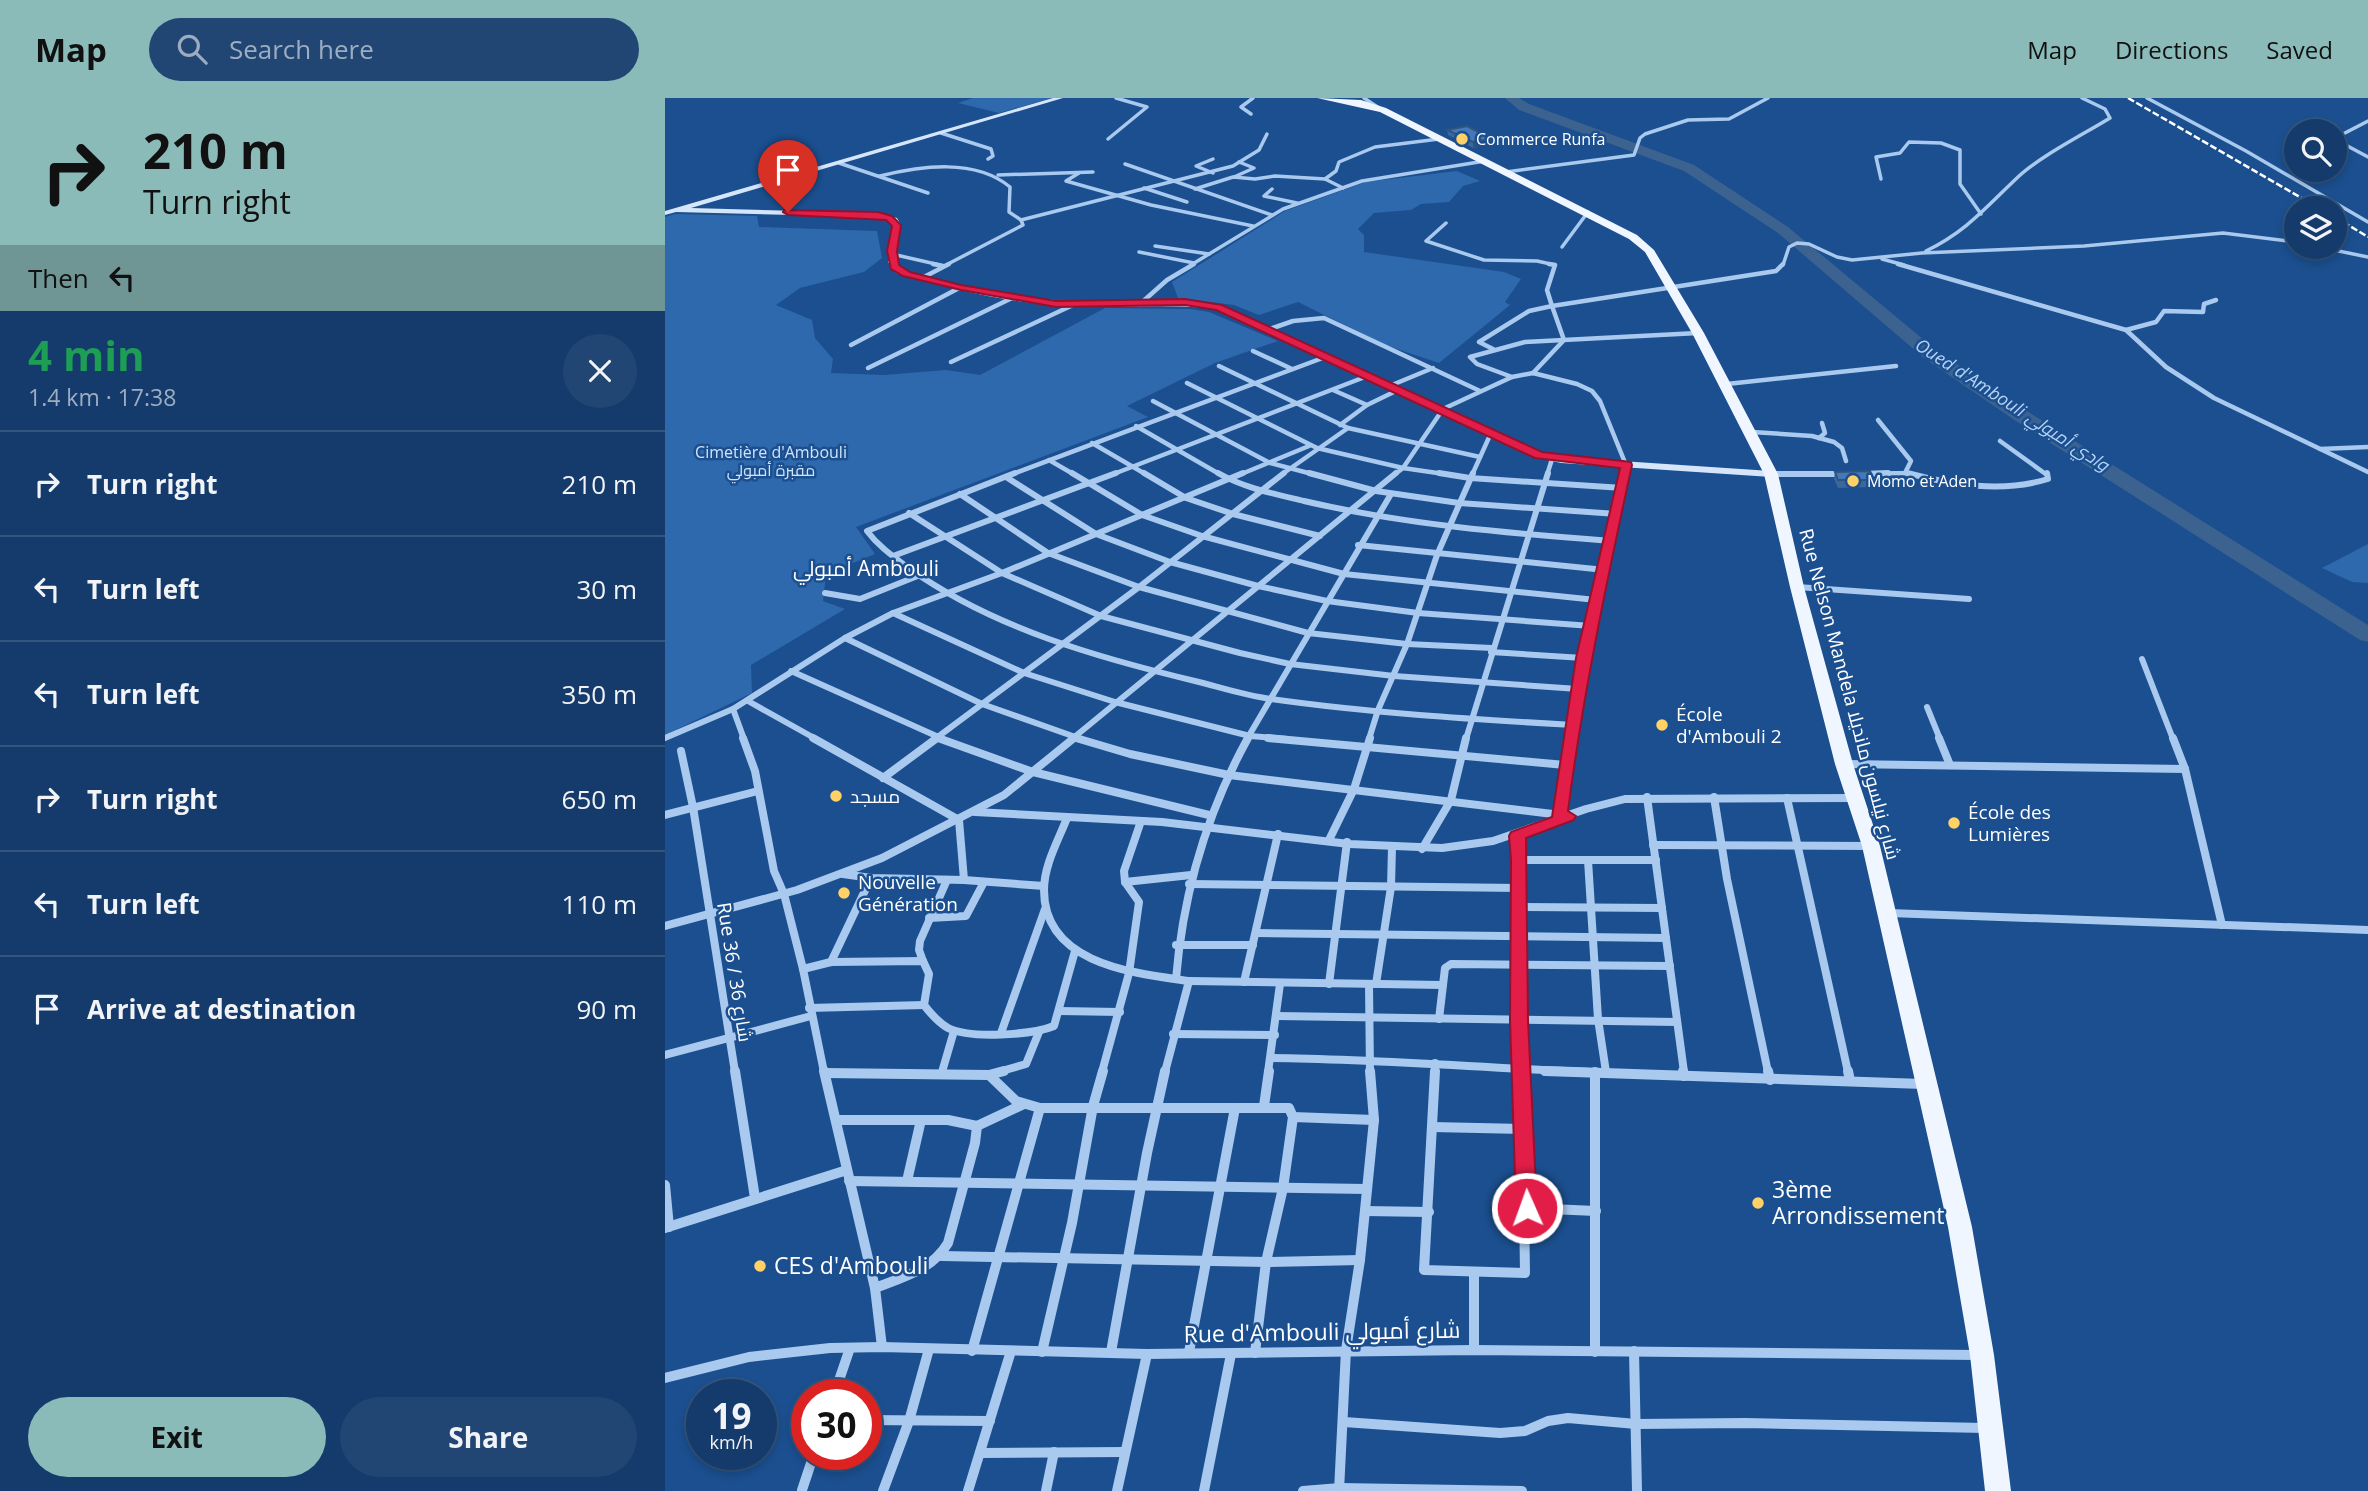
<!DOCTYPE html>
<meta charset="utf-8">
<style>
body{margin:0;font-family:"Open Sans",Cairo,sans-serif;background:#214673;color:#f1f3f6;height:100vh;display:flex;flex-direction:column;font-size:26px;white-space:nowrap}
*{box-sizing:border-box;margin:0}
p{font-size:23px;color:#9dadc1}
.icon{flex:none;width:38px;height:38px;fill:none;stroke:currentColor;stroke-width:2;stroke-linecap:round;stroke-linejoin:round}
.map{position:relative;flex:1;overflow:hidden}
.details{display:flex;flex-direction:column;background:#143b6b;width:665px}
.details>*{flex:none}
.banner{background:#8bbbb9;color:#111;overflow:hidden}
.tools{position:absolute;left:1619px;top:21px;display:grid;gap:14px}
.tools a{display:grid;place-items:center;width:63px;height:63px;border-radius:50%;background:#143b6b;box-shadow:0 4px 10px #0003,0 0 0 2px #33557e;font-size:35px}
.speed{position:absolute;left:21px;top:1281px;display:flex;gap:14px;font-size:35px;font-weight:700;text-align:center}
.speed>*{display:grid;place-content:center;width:91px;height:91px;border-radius:50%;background:#143b6b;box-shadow:0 4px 10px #0003,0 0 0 2px #33557e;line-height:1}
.speed small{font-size:18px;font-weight:400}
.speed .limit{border:10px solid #d22;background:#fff;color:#111}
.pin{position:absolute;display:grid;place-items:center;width:60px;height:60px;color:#fff;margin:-72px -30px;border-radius:50% 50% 50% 0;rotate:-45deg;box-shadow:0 0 7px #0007}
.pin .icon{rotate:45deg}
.me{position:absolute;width:77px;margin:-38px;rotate:358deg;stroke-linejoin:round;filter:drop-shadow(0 0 5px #0008)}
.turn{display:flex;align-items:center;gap:24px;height:147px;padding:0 28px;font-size:32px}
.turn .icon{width:91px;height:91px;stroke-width:2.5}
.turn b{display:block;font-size:49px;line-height:60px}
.then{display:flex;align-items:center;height:66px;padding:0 28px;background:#0003;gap:14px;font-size:26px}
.round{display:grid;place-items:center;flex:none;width:74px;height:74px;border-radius:37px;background:#214673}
.head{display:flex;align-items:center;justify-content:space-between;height:119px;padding:0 28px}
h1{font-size:42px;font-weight:700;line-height:52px;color:#1e9e55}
.button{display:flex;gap:14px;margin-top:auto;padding:14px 28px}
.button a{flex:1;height:80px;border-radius:42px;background:#8bbbb9;color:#111;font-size:28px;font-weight:700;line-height:80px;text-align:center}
.button a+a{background:#214673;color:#f1f3f6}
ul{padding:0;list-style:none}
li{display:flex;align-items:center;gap:21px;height:105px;padding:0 28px;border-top:2px solid #33557e}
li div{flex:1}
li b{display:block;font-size:26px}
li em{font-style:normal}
header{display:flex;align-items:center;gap:42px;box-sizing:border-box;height:98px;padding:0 35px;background:#8bbbb9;color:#111}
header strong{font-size:33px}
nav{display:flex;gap:38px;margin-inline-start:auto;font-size:24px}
.search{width:490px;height:63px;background:#214673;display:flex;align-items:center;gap:18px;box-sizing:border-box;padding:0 24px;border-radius:38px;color:#9dadc1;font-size:26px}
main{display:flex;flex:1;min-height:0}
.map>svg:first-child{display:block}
</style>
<header>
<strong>Map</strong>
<div class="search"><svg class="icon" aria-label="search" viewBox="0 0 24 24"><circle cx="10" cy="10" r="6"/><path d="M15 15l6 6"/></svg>Search here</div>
<nav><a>Map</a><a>Directions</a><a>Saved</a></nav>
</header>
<main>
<section class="details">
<div class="banner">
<div class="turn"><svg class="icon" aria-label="right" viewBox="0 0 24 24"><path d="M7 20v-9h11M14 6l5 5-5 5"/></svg><div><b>210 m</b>Turn right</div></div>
<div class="then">Then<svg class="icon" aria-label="left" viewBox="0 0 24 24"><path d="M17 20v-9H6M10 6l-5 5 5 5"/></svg></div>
</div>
<div class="head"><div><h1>4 min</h1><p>1.4 km · 17:38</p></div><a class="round"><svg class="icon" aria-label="close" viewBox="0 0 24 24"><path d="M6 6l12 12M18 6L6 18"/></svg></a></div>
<ul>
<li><svg class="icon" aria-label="right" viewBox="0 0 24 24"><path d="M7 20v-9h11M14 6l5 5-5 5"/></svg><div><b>Turn right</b></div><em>210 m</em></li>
<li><svg class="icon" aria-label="left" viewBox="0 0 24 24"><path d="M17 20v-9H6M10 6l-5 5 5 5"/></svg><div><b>Turn left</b></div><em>30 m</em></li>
<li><svg class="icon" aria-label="left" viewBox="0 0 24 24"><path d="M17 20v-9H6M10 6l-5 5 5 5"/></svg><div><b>Turn left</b></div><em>350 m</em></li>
<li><svg class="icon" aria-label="right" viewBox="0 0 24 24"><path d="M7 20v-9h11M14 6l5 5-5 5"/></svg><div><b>Turn right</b></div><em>650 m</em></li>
<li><svg class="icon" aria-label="left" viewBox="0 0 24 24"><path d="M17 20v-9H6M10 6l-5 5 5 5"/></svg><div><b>Turn left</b></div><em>110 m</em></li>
<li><svg class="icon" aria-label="arrive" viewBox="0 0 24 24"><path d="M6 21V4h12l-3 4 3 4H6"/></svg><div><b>Arrive at destination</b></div><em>90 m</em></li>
</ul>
<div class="button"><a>Exit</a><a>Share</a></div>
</section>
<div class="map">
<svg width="1703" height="1393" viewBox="0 0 1703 1393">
<rect width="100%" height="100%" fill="#1b4f8f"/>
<g fill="#2e69ad">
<path d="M308,0H387L334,15L293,5Z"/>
<path d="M792,73L815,83L798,88L784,104L756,106L746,112L709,115L693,131L699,137V154L839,174L856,181L840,204L845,207L774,265L720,247L633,204L594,217L569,207L513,200L507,184L620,113L701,84Z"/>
<path d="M10,116L92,118L94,129L212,133L217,160L199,174L135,190L111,207L147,222L150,240L168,261L166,275L219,277L281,272L315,277L440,210L526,211L544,214L613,243L550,265L462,308L483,319L191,429L210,456L161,476L158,503L180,511L86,567L87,595L0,637V119Z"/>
<path d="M1703,446V485L1687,484L1657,470Z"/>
</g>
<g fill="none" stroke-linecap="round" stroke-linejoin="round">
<path fill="#3c6290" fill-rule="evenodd" d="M840,0H854L864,6L1029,67L1123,129L1271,252L1365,315L1703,527V544L1695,542L1351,323L1259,260L1113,135L1019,73L854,12Z"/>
<g stroke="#a9c9ee" stroke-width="3.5">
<path d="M699,0L714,10"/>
<path d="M1482,0L1581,53L1703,124"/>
<path d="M586,16L576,9L588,0"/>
<path d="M1703,23L1678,36L1675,44L1703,59"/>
<path d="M276,35L326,51L328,58L323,61"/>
<path d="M443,41L482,9L451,0"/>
<path d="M548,61L531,68L548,75"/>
<path d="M174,65L263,95"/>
<path d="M460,66L607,117"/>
<path d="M841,74L969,57L975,40L980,36L1023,22L1064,21L1103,0"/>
<path d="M414,75L401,83L486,107L588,128"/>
<path d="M333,77L428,74"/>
<path d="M215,78C256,68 310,60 345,89L344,114L356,122L358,127L281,167"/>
<path d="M569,79L589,70L574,64"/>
<path d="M660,81L671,73L674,64L710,49L774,41"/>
<path d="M1216,81L1211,59L1235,55L1244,44L1276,45L1295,52V86L1316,116"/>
<path d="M479,90L522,104"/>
<path d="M530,91L568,79L590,81L610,78L660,81L678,90"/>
<path d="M607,91L599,98L632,105"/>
<path d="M356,122L568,68L594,52L602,36"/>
<path d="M781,125L761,143L819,162L872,163L890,167"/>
<path d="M490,148L544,156"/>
<path d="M897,149L923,114"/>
<path d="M1654,149L1703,159"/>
<path d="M1261,153C1302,133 1321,109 1353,79C1374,59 1419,36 1445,20L1440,11L1417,0"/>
<path d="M474,154L529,165"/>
<path d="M227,156L275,167"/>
<path d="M1217,161L1239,167"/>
<path d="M526,167L618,111L697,83L820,63"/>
<path d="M1118,167L1124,149L1132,145L1144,146L1172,159L1187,162L1257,155L1419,148L1558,135L1631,144"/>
</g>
<g stroke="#a9c9ee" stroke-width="4.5">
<path d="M268,166L278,168"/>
<path d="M1233,166L1461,232L1501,269L1549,300L1703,374"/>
<path d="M257,180L284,166"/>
<path d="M475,206L502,182L529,166"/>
<path d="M605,231L628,223L659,220L815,293"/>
<path d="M1461,232L1491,224L1499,213L1538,214L1539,206L1551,202"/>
<path d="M186,247L296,189"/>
<path d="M828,251L814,244L864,213L887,208L882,192L890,167L884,166"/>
<path d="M588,253L627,271"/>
<path d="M286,264L408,207"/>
<path d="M554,268L683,330L815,359"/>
<path d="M203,270L347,200"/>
<path d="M868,275L899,242L887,208L1111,173L1118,166"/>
<path d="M847,279L812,266L805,259L860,244L1033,235"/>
<path d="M522,285L652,350L738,370L786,377"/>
<path d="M1062,286L1231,268"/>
<path d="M727,287L768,270"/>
<path d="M668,292L702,307"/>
<path d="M488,303L605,365L651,377"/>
<path d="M675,327L702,307L735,291"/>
<path d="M471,328L556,377"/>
<path d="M1087,334L1147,338L1169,344L1177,350L1181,363"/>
<path d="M1154,340L1160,335L1157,325"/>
<path d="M1335,343L1382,377"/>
<path d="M427,345L482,377"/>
<path d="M1655,351L1703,349"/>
<path d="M384,362L410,377"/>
<path d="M1240,375L1249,377"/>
<path d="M1106,376H1179"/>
<path d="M1198,376L1240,375L1246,363L1213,322"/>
<path d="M345,377L663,258"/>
<path d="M446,377L705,277"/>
<path d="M574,377L644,348"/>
<path d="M616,377L683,330"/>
<path d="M729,377L738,370L778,311L847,279L868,275L912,286L927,293L935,303L961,367L959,377"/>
<path d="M807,377L826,335"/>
<path d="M882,377L887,361"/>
</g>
<g stroke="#a9c9ee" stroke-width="6">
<path d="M350,375L202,433C214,449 229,459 245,471C330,531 434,560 534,584C557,590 582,598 606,601C705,615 806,621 906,627"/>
<path d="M407,375L477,417L537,438L679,476L931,502"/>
<path d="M479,375L521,400L568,416L655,438"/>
<path d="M553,375C579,390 610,396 639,403C741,427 843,435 946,443"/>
<path d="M644,375L711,393L794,405L952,416"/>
<path d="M774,375L805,380L958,390"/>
<path d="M1242,375C1287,387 1337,395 1383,381L1382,375"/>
<path d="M1106,376H1179"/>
<path d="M1198,376L1223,375"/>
<path d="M341,379L431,436L505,464L593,488L662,503L753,515L926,528"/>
<path d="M295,396L383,455L474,489L643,535L742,546L827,550"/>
<path d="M244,415L337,475L436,518L575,555L625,566L729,578L913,591"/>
<path d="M693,447L940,472"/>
<path d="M228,458L451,375"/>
<path d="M1132,489L1304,501"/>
<path d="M160,495L195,501L255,477"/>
<path d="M228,515L359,575L450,604L585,638L622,641"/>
<path d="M180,540L317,606L416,641"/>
<path d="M826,554L918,560"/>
<path d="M1477,561L1508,641"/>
<path d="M126,573L278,641"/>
<path d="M83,603L151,641"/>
<path d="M1262,609L1275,641"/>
<path d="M0,640L68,611"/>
<path d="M79,641L68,611L180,540L228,515L337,475L578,375"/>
<path d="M270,641L474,489L619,375"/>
<path d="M407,641L731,375"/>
<path d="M582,641L726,396"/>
<path d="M704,641L713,612L742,546L772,457L808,375"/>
<path d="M801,641L883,375"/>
<path d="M906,641L918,560L959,375"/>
</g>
<g stroke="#a9c9ee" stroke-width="8">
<path d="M78,640L90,673L109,773L119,796L138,871L159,974"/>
<path d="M148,640L294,722L299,782"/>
<path d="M273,640L368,674L544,717"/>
<path d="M411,640L465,656L564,677L896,717"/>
<path d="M603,640L900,667"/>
<path d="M1274,640L1285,667"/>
<path d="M1508,640L1520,671L1557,827"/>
<path d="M16,653L28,709L70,974"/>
<path d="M1181,666L1520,671"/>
<path d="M218,680L272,640"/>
<path d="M982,699L1019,974"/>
<path d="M1049,699L1062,781L1103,974"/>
<path d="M1122,700L1183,974"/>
<path d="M310,714L497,724L684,746L777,750L828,743L921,711L960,701L1188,700"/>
<path d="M0,717L93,693"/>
<path d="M894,717L906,640"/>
<path d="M402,720C393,743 379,767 379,792C379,866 468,875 524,883L500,974"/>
<path d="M852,738L855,762L857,974"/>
<path d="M664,742L689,691L705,640"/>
<path d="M988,747L1205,748"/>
<path d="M757,751L786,702L801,640"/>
<path d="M855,762H991"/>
<path d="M923,762L933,921L941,974"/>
<path d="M178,776L206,780L299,782L379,788"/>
<path d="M460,784L526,777"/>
<path d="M524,786L854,790"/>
<path d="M854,809L997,810"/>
<path d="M1224,815L1703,832"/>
<path d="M264,820L301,818L319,784"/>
<path d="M0,828L132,792L217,760L339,697L409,640"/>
<path d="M591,835L1001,840"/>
<path d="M511,847H588"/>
<path d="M258,863L254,852L255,843L282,782"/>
<path d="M166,864L206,780"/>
<path d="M138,871L166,864L258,863L264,876L259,907C266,916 274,925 283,930C305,941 367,937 389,928L410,853"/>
<path d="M511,881C518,795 541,716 583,640"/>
<path d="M524,883L778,887"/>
<path d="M579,884L613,736"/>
<path d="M664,886L682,744"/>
<path d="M704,886L705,974"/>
<path d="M711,886L726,789L727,749"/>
<path d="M144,910L259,907"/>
<path d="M394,913L455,914"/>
<path d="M612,918L1012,924"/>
<path d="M774,921L780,870L786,866L1005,868"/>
<path d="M336,935L380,811"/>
<path d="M508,936L610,937"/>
<path d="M0,957L146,918"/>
<path d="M606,960C713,961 819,970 925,974"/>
<path d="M277,974L289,933"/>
<path d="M333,974L361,966L374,934"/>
<path d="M437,974L464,875L474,804L460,784L459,773L476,723"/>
<path d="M603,974L615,886"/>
<path d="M770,974V965"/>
</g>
<g stroke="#a9c9ee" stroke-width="10">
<path d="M70,973L90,1100"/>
<path d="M159,973L210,1190L217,1249"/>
<path d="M770,973L759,1172L860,1175L857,973"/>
<path d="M880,973L1258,986"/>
<path d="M1018,973L1019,978"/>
<path d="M1103,973L1105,982"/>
<path d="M1183,973L1185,983"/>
<path d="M930,974V1254"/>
<path d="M160,975L324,977L351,1003L375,1010H624L628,1019L618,1090L601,1164L590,1255"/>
<path d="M324,977L339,973"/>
<path d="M599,1008L604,973"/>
<path d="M628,1019L709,1022"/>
<path d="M171,1022H283L312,1028L310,1045L283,1145C267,1172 238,1179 210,1190"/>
<path d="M312,1028L359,1006"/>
<path d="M767,1029L859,1031"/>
<path d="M184,1083L702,1091"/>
<path d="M242,1083L256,1022"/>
<path d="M0,1087L4,1129"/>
<path d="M862,1110L931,1113"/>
<path d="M700,1113L764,1114"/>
<path d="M0,1130L182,1072"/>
<path d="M277,1158L601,1164L695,1162"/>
<path d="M809,1175V1252"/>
<path d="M307,1253L375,1010"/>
<path d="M969,1253L972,1393"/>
<path d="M377,1254L407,1125L428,1008L438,973"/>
<path d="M446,1254L482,1055L500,973"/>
<path d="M524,1254L570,1010"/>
<path d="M0,1280L84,1259L165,1250L217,1249L482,1256L809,1252L1313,1257"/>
<path d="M169,1297L185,1250"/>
<path d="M201,1322L325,1323"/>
<path d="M679,1324L835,1335L860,1333L883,1323L903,1320L971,1326L1080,1325L1320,1330"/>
<path d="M315,1355L460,1354"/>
<path d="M137,1392L149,1356"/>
<path d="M218,1393L244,1323L264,1251"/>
<path d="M303,1393L346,1253"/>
<path d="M381,1393L389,1354"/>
<path d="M452,1393L482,1256"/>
<path d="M539,1393L566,1256"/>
<path d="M638,1393L675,1390L857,1393"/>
<path d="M674,1393L681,1252L695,1162L709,1022L705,973"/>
</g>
<path fill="#d6e6fa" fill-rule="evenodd" d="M388,0H398L26,110L213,115L232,120L236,127L231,164L237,171L244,174C296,188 348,200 403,203C453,206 503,200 553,206L877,355L896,359L1106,373L1111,376L1106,379L896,365L870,359L551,211C501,205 451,211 401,208C345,205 292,192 238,178L231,175L223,164L228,127L226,124L212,119L11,114L0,117V113Z"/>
<path fill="#f0f6ff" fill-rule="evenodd" d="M652,0L696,2L721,10L972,137L989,152L1039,235L1113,376L1139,489L1188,666L1215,748L1307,1129L1329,1257L1346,1393H1320L1305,1257L1283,1129L1197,748L1170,666L1125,489L1099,376L1027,235L980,154L964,141L715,14Z"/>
<g stroke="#fff" stroke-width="2.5" stroke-dasharray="7 2.5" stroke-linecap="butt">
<path d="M1463,0L1654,110"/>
<path d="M1670,119L1703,139"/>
</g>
</g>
<g fill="#3a679d">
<path d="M782,32L827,41V46L808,50L783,37Z"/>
<path d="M1170,374L1209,382L1208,389L1173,390L1169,381Z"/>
</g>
<path fill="#305480" d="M827,41V46L808,50V44Z"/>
<g fill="#4478b7" stroke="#305480" stroke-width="2">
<path d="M802,28L827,41L808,44L782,32Z"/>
<path d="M1205,373L1209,382H1173L1170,374Z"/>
</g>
<path fill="#e11d48" stroke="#92132f" stroke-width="2" d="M119,112L213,114L227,118L236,127L232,153L234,167L245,174L296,187L391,203L520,201L557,207L877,354L966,364L967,367C942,482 918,596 903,713L911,718L909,722L861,740L863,922L872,1110L869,1115L862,1118L854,1115L851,1110L845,922L846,762L844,738L846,734L887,719L911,560L955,370L870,360L551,212L520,207L391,209L296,192L238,178L226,171L222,153L227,128L221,122L123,117L118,114Z"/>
<g fill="#ffd166" stroke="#1b4f8f" stroke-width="2.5">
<circle cx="797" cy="41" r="7"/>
<circle cx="1188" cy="383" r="7"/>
<circle cx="997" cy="627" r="7"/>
<circle cx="171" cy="698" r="7"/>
<circle cx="1289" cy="725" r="7"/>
<circle cx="179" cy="795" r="7"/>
<circle cx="1093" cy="1105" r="7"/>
<circle cx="95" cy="1168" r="7"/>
</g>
<g text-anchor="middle" stroke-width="5" stroke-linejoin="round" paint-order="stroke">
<g font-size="16" fill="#fff" stroke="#1b4f8f" text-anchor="start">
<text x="811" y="47">Commerce Runfa</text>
<text x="1202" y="389">Momo et Aden</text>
</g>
<g font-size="16" fill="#cfe3fa" stroke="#1b4f8f">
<text x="106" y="360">Cimetière d'Ambouli<tspan x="106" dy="18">مقبرة أمبولي</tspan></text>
</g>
<g font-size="18" font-style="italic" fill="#b5d3f5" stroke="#1b4f8f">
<text transform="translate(1347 307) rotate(33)" y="6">Oued d'Ambouli وادي أمبولي</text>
</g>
<g font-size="19" fill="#fff" stroke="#1b4f8f">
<text transform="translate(1185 596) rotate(75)" y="7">Rue Nelson Mandela شارع نيلسون مانديلا</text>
<text transform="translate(70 874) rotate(81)" y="7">Rue 36 / شارع 36</text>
</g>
<g font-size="19" fill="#fff" stroke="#1b4f8f" text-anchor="start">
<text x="1011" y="623">École<tspan x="1011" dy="22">d'Ambouli 2</tspan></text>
<text x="185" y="705">مسجد</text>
<text x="1303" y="721">École des<tspan x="1303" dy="22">Lumières</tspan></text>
<text x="193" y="791">Nouvelle<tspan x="193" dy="22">Génération</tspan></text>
</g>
<g font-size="21" fill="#fff" stroke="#1b4f8f">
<text x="201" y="478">أمبولي Ambouli</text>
</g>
<g font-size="23" fill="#fff" stroke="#1b4f8f" text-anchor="start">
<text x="1107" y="1100">3ème<tspan x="1107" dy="26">Arrondissement</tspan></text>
<text x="109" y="1176">CES d'Ambouli</text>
</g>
<g font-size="23" fill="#fff" stroke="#1b4f8f">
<text transform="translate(657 1234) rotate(-1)" y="8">Rue d'Ambouli شارع أمبولي</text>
</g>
</g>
</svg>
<div class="tools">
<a><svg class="icon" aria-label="search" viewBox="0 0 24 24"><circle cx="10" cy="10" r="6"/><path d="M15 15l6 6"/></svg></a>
<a><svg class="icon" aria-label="layers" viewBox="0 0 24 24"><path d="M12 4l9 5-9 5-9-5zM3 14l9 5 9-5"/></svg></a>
</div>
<div class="speed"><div>19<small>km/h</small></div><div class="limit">30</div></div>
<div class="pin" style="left:123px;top:114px;background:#d93025"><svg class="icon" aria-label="arrive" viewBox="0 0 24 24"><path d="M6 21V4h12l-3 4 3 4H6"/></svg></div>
<svg class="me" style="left:862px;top:1110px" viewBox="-20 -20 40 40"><circle r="17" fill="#e11d48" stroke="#fff" stroke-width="3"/><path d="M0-11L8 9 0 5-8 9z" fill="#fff"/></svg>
</div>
</main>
